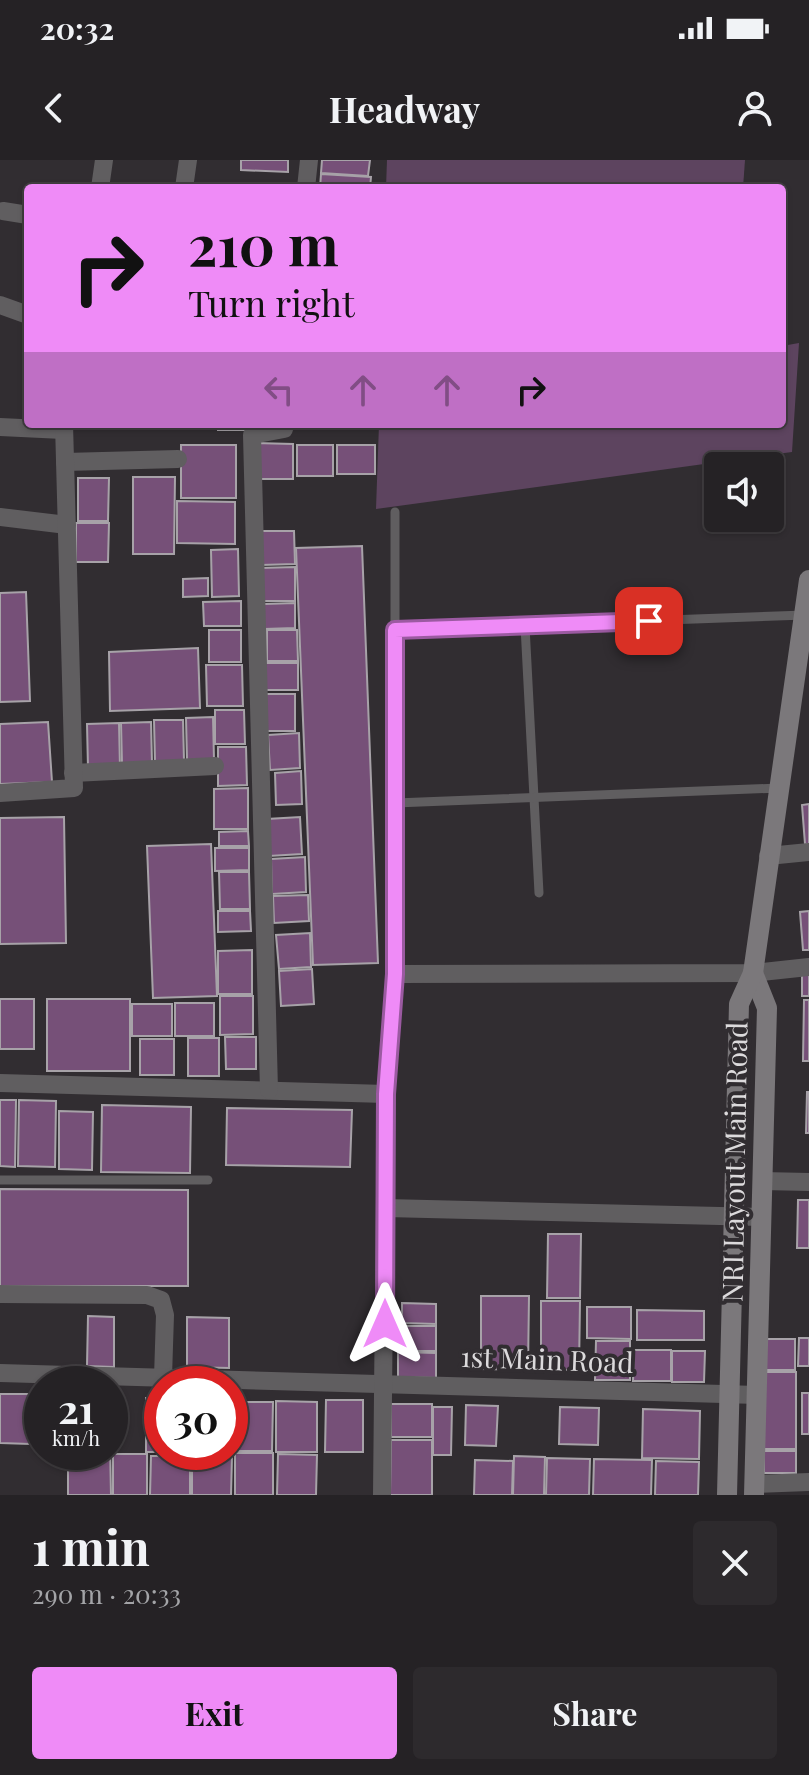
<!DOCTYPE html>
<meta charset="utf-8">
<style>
body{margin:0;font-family:"Playfair Display",serif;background:#2d2a2d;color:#f1f3f6;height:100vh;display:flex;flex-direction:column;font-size:30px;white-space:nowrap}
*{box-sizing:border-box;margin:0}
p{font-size:26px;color:#a3a4a7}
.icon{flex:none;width:44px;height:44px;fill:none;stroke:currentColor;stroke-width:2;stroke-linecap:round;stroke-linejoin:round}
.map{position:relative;height:1335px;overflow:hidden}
.drawer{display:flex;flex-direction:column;background:#252225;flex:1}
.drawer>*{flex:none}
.banner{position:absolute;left:24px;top:24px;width:762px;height:244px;border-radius:8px;box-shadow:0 2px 6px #0004,0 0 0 2px #423f42;background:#ef8bf7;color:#111;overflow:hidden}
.tools{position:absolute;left:704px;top:292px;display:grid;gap:16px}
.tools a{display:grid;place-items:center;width:80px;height:80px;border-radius:8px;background:#252225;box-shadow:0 2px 6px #0004,0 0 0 2px #423f42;font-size:40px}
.speed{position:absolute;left:24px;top:1206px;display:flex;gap:16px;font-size:40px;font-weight:700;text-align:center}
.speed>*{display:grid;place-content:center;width:104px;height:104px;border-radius:50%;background:#252225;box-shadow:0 2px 6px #0004,0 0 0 2px #423f42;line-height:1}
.speed small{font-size:20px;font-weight:400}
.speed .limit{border:12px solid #d22;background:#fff;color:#111}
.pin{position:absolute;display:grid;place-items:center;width:68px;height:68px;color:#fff;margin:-34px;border-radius:16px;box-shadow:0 4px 12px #0006}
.me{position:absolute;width:88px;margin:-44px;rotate:0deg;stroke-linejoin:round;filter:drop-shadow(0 0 6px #0008)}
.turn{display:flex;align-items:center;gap:28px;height:168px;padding:0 32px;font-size:36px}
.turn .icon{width:104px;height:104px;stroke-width:2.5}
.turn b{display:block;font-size:56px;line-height:68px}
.lanes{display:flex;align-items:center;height:76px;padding:0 32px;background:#0003;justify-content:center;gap:40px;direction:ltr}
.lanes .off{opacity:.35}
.round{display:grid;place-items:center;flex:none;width:84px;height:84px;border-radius:8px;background:#2d2a2d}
.head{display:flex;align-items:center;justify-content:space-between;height:136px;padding:0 32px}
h1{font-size:48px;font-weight:700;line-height:60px}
.action{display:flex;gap:16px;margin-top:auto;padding:16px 32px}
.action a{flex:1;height:92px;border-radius:8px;background:#ef8bf7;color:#111;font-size:32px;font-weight:700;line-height:92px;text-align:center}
.action a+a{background:#2d2a2d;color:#f1f3f6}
.status{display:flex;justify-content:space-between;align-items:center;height:56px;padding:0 40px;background:#252225;direction:ltr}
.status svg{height:22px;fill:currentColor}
header{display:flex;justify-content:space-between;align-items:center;height:104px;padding:0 32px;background:#252225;font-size:36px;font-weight:700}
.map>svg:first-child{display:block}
</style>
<div class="status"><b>20:32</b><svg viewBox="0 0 49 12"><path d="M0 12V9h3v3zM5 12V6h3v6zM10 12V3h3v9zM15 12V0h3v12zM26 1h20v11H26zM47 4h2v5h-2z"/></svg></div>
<header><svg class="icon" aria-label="back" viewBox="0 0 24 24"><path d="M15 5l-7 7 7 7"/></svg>Headway<svg class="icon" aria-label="person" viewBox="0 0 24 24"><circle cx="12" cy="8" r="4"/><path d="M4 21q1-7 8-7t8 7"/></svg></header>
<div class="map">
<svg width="809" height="1335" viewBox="0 0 809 1335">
<rect width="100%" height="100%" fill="#312d31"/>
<g fill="#5d445f">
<path d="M387,0H745L743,28H386Z"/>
<path d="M799,183L792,292L376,349L379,264H782V186Z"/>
</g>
<g fill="#765078" stroke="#a7a2a8" stroke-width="2">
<path d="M241,0H288V12L241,10Z"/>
<path d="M322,0H370L368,16L321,13Z"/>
<path d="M321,14L371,17L370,28H320Z"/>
<rect x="218" y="264" width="26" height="6"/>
<rect x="339" y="264" width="37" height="3"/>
<path d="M255,283L293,284V319H255Z"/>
<rect x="181" y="285" width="55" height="53"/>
<rect x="297" y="285" width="36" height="31"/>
<rect x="337" y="285" width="38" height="29"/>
<path d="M133,317H175L174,394H133Z"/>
<path d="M78,318H109L108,361H78Z"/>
<path d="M177,341L235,342V384L177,383Z"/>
<path d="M76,363H109L108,402H76Z"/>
<path d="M261,371H294L295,404L261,405Z"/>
<path d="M362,386L378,803L313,805L296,388Z"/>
<path d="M238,389L239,436L212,437L211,390Z"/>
<path d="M295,407V441H259V408Z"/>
<path d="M208,418V436L183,437V419Z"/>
<path d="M26,432L30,541L0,542V433Z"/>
<path d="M241,441V466H204L203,442Z"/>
<path d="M295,443V468L264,469V444Z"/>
<rect x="209" y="470" width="32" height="32"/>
<path d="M267,470H297L298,501H267Z"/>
<path d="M198,488L200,548L110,551L109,492Z"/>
<rect x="265" y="503" width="33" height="27"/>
<path d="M206,505H242L243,546H207Z"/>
<rect x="265" y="534" width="30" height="37"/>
<path d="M215,550H244L245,584H215Z"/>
<path d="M213,557L214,600H187L186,558Z"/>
<path d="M154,560H183L184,601L155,602Z"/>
<path d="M48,562L52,622L0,624V564Z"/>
<path d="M151,562L152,603L122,604L121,563Z"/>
<path d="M119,563L120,608H88L87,564Z"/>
<path d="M299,573L300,608L270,610L268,575Z"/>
<path d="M218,587H246L247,625L218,626Z"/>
<path d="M301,611L302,644L276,645L275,613Z"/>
<path d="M248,628V669H214V629Z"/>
<path d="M809,644V684H805L802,645Z"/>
<path d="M64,657L66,783L0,784V658Z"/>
<path d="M300,657L302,694L269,696L267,659Z"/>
<path d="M248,671L249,686H219V672Z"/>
<path d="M211,684L217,836L153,838L147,686Z"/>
<path d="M215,688H249V710L215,711Z"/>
<path d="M305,697L306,732L272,734L271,699Z"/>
<path d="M219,712H249L250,749H220Z"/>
<path d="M308,735L309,761L274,763L273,736Z"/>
<path d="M218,751H250L251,771L218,772Z"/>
<path d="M809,751V790H803L800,752Z"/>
<path d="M310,773L311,807L279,809L276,775Z"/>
<path d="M252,790V834H218V791Z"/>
<path d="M312,809L314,844L281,846L279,811Z"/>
<rect x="802" y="815" width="7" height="21"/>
<path d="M220,836H253V874L220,875Z"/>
<rect x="0" y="839" width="34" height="50"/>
<rect x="47" y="839" width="83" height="72"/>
<path d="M804,840H809V901H803Z"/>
<rect x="175" y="843" width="39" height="33"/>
<rect x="132" y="844" width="40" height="32"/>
<path d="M225,877H256V909H226Z"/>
<rect x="188" y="878" width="31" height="38"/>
<rect x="140" y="879" width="34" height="36"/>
<path d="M807,932H809V973H806Z"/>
<path d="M0,940H16L15,1007L0,1006Z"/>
<path d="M19,940L56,941L55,1007L18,1006Z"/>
<path d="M102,945L191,947L190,1013L101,1012Z"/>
<path d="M227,948L352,950L350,1007L226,1005Z"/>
<path d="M59,951L93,952L92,1010L59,1009Z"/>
<path d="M0,1029L188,1030V1126H0Z"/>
<path d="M798,1040H809V1088H797Z"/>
<path d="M548,1074H581L580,1138H547Z"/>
<path d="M481,1136H529L528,1210L481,1209Z"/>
<path d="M541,1141H580L579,1210H541Z"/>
<path d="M402,1143L436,1144V1164L402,1163Z"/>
<path d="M587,1147H631V1179L587,1178Z"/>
<path d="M637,1150L704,1151V1180H637Z"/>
<path d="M88,1156L114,1157V1207L87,1206Z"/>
<path d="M187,1157L229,1158V1208L187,1207Z"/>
<path d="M398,1166H436V1191H397Z"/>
<path d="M799,1178H809V1206H798Z"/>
<rect x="761" y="1179" width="34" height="31"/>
<path d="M596,1181H630V1220H595Z"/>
<path d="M634,1190H671V1221H633Z"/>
<path d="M672,1191H705L704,1222H672Z"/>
<path d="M398,1192L436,1193V1218L398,1217Z"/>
<rect x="762" y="1212" width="34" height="77"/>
<rect x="802" y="1233" width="7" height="41"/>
<path d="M0,1234H30V1284L0,1283Z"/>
<rect x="146" y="1238" width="16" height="54"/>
<path d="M230,1239L231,1293L174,1292H230Z"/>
<path d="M326,1240H363V1292H325Z"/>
<path d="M276,1241L317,1242V1292H276Z"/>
<path d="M236,1242H273L272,1291H235Z"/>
<rect x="391" y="1244" width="41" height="33"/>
<path d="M466,1245L498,1246L496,1286L465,1285Z"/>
<path d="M433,1247H452L451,1295H433Z"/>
<path d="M560,1247L599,1248L598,1285L559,1284Z"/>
<path d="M643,1249L700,1251L699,1299L642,1298Z"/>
<path d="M391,1280H432V1335H390Z"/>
<path d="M110,1285L111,1335H68V1292H110Z"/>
<rect x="764" y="1291" width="32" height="22"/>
<rect x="235" y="1293" width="38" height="42"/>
<rect x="113" y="1294" width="34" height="41"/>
<path d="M278,1294L317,1295L316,1335H277Z"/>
<path d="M151,1296H190V1335H150Z"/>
<path d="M192,1296H232L231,1335H192Z"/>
<path d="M514,1296L545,1297L544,1335H513Z"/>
<path d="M547,1298L590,1299L589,1335H546Z"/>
<path d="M594,1299L652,1300L651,1335H593Z"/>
<path d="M475,1300L513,1301L512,1335H474Z"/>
<path d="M656,1301L699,1302L698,1335H655Z"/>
</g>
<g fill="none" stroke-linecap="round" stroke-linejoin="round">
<g stroke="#605e60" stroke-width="9">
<path d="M525,466L539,733"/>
<path d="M395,470L805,455"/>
<path d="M395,643L779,628"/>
<path d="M395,814V352"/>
<path d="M0,1020H208"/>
</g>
<g stroke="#605e60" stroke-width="18">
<path d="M100,28L104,0"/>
<path d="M184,28L188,0"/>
<path d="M306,28L309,0"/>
<path d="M3,51L28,55"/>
<path d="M0,145L28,155"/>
<path d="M0,267L63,270"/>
<path d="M65,302L178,299"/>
<path d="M0,357L67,365"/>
<path d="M73,613L215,606"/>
<path d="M0,633L74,628L64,264"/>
<path d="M768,696L809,692"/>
<path d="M0,923L386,934"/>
<path d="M269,930L252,275L284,269L285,264"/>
<path d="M762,1021L809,1022"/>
<path d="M386,1048L762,1057"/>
<path d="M0,1134L147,1135L161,1140L165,1155L163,1217"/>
<path d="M0,1213L757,1235"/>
<path d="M755,1324L809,1322"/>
<path d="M382,1335L386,934L395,814L753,813L809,807"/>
</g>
<g stroke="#7b787b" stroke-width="20">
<path d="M753,813L767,848L754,1335"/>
<path d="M727,1335L739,844L753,813L809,420"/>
</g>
</g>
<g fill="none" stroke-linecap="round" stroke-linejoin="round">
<g stroke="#9b5aa1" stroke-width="20">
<path id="route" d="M385,1164L386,934L395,814V470L649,461"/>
</g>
<use href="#route" stroke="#ef8bf7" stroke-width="14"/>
</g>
<g text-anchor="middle" stroke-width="8" stroke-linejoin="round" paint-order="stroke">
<g font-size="28" fill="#dcdadc" stroke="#312d31">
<text transform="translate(735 1002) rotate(-89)" y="10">NRI Layout Main Road</text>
<text transform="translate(547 1200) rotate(2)" y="10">1st Main Road</text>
</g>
</g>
</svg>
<div class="tools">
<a><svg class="icon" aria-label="sound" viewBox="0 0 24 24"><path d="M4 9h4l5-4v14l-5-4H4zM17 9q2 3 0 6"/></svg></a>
</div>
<div class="speed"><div>21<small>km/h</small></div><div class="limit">30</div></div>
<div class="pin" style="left:649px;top:461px;background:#d93025"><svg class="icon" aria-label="arrive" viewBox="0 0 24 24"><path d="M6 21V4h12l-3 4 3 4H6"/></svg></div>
<svg class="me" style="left:385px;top:1164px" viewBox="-20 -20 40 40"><path d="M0-17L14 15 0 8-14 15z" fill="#ef8bf7" stroke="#fff" stroke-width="4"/></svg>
<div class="banner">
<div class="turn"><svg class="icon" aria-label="right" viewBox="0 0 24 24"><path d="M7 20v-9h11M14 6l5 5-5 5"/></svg><div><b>210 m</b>Turn right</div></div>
<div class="lanes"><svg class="icon off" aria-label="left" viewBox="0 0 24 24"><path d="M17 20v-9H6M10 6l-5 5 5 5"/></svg><svg class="icon off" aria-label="ahead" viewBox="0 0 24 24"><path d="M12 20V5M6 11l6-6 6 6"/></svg><svg class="icon off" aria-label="ahead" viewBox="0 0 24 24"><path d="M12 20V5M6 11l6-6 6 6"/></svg><svg class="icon" aria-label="right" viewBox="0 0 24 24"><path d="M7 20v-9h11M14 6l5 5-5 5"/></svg></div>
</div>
</div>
<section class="drawer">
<div class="head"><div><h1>1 min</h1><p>290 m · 20:33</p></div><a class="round"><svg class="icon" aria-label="close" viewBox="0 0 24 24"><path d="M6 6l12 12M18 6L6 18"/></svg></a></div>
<div class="action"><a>Exit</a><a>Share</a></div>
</section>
